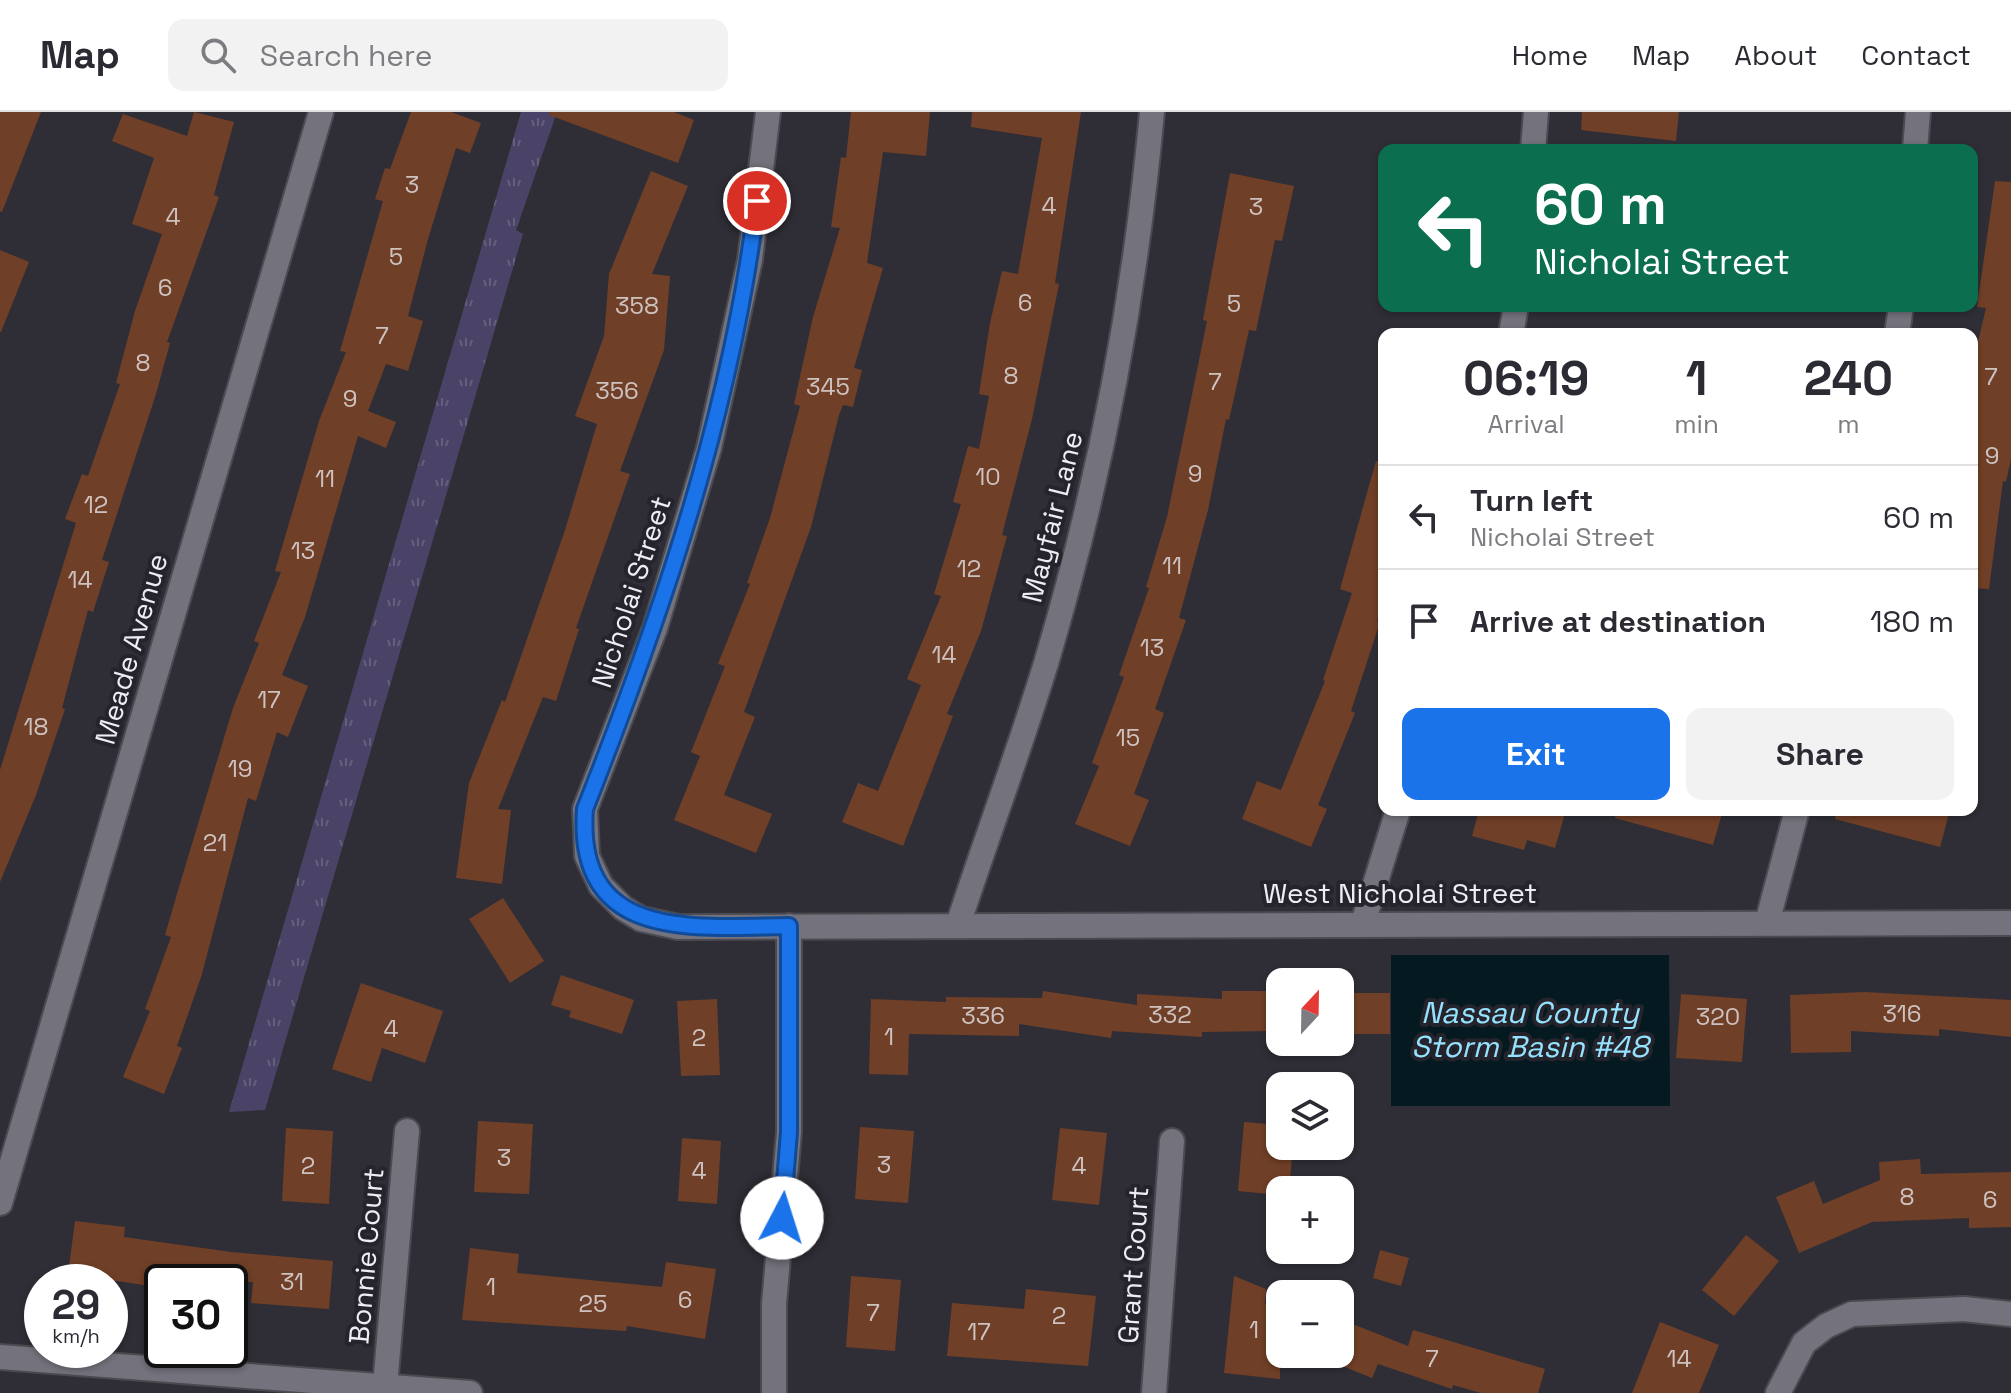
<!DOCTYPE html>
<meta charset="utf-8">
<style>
body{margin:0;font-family:"Space Grotesk",sans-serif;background:#f2f2f3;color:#2b2b33;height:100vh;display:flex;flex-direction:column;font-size:30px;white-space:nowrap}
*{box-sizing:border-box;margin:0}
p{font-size:26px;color:#7c7c81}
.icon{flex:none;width:44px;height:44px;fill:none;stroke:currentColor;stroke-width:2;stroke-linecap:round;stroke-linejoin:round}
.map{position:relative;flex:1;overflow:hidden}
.details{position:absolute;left:1378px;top:216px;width:600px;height:488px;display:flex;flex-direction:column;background:#fff;border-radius:16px;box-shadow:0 2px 6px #0004}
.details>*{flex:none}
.hud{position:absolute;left:1378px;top:32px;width:600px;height:168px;border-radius:16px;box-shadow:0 2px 6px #0004;background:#0b6e4f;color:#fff;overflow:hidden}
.needle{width:52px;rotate:22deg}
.fabs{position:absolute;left:1266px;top:856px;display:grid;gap:16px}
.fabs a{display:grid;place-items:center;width:88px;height:88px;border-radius:16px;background:#fff;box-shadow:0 2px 6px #0004;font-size:40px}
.speed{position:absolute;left:24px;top:1152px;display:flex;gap:16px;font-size:40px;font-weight:700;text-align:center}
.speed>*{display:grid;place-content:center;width:104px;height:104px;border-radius:50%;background:#fff;box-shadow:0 2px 6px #0004;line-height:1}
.speed small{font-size:20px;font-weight:400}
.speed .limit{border:4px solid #111;border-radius:12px;background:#fff;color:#111}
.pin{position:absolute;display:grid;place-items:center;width:68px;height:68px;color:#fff;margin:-34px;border:4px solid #fff;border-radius:50%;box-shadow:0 2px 8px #0007}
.me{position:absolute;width:88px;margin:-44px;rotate:5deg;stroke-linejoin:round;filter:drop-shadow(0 0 6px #0008)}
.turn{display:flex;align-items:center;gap:28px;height:168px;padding:0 24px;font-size:36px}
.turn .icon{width:104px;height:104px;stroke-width:2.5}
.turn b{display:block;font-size:56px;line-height:68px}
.eta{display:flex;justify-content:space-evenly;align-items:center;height:136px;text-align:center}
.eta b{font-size:48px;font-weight:600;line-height:56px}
.button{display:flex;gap:16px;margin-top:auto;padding:16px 24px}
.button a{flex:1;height:92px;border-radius:16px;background:#1a73e8;color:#fff;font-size:32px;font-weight:600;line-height:92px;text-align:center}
.button a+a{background:#f2f2f3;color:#2b2b33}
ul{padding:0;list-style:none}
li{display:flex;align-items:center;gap:24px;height:104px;padding:0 24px;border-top:2px solid #e1e1e2}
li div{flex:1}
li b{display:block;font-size:30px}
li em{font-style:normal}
header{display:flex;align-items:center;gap:48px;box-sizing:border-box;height:112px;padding:0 40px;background:#fff;border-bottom:2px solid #e1e1e2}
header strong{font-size:38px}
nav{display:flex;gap:44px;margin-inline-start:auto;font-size:28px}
.search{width:560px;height:72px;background:#f2f2f3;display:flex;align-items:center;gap:20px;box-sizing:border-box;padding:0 28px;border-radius:16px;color:#7c7c81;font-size:30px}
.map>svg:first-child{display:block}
</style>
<header>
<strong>Map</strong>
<div class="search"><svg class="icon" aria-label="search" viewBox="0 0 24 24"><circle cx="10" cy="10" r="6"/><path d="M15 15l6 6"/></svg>Search here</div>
<nav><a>Home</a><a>Map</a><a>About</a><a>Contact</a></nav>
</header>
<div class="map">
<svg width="2011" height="1281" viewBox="0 0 2011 1281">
<defs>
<pattern id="grass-tufts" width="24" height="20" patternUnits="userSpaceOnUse" patternTransform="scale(2)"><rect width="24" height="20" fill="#4b4367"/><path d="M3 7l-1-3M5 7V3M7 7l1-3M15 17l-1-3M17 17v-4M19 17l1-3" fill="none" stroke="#655e7d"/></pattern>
</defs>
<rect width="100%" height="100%" fill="#2f2e36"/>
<path fill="url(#grass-tufts)" d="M521,0H557L516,118L523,122L265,998L229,1000Z"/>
<path fill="#041920" d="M1391,843H1669L1670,994H1391Z"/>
<g fill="#703f27">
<path d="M0,0H41L2,100L0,99Z"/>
<path d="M194,0L234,10L214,83L219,85L167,230L170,231L156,282L102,448L109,450L93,500L88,498L62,596L65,597L36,683L0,770V658L76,411L65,407L82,362L88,364L120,272L116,271L135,199L162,122L132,112L154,46L112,29L123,2L187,24Z"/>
<path d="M411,0H451L481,11L470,41L456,36L428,127L408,204L423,209L408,259L386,252L368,299L396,310L386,336L358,324L305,505L282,563L308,574L288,625L277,620L256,689L248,686L202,862L177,934L182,936L164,982L123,965L150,899L145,897L171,825L165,823L179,775L233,596L259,531L254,529L281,460L275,459L319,309L346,240L340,239L383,89L375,87L385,56L390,57Z"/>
<path d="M550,0H674L694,8L678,51L549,3Z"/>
<path d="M851,0H930L926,44L883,40L867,151L883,156L854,256L862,258L853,295L843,293L839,303L811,415L744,600L755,605L724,683L772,702L756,741L674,708L700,644L691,640L725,554L718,552L750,472L747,471L770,406L800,294L794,292L813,205L840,116L831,115L841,45L846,46Z"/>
<path d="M972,0H1081L1055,171L1059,172L1032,307L1002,423L1007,424L981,519L947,602L953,604L903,734L842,710L858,671L878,679L921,573L907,567L941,484L934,482L961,392L953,390L968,334L979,337L989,284L979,282L990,211L1002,159L1018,162L1042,26L971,15Z"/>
<path d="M1582,0H1679L1676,29L1581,18Z"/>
<path d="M651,59L688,74L652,162L670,164L664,238L620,359L630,362L576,516L579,517L556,589L543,585L498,697L511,698L502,772L456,766L469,671L502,588L505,590L565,418L597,312L575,304L604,224L609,162Z"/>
<path d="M1230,61L1294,74L1282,129L1275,128L1256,219L1249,218L1229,308L1226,307L1208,398L1179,506L1186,508L1155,597L1164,601L1134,682L1149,688L1130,734L1075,712L1099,654L1092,651L1124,565L1119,563L1149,476L1146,475L1167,405L1207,209L1203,208Z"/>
<path d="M1995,69L2011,70V347L2006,370L2003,369L1989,477L1972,476V255L1986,196L1977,195Z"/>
<path d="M0,138L29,150L1,220H0Z"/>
<path d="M1376,349L1384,350V484L1377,509L1380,510L1351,599L1355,601L1318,693L1327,697L1311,735L1242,707L1257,669L1281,678L1325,569L1323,568L1352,481L1340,477Z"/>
<path d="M1479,698H1566L1555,736L1527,728L1524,738L1472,724Z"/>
<path d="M1617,698H1723L1713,733L1615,706Z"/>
<path d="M1836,698H1950L1940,735L1835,707Z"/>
<path d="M503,786L544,849L510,871L469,807Z"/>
<path d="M561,863L634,888L622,922L569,905L571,899L551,893Z"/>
<path d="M361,871L443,899L425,951L382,936L371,970L332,957Z"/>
<path d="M1043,879L1137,893V882L1222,887V879H1280V919L1202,920V925L1112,919L1111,926L1019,912V924L909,922L908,963L869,962L871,887L946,890V885L1042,886Z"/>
<path d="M1865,880L2011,888V925L1939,917V924L1851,919V940L1791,941L1790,883Z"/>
<rect x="1340" y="881" width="50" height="41"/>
<path d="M1681,882L1747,887L1742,950L1676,946Z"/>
<path d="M717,887L720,963L681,964L677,889Z"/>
<path d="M478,1009L533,1012L529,1082L474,1080Z"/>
<path d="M1244,1010L1280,1013V1034H1293L1289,1078H1280V1083L1238,1079Z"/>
<path d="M860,1015L914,1019L908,1091L855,1087Z"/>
<path d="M286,1016L333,1019L329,1092L282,1089Z"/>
<path d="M1060,1016L1107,1021L1099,1093L1052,1088Z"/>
<path d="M682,1026L721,1029L717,1092L678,1089Z"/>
<path d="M1920,1047L1921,1062L2011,1060V1115L1969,1116V1106L1872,1110L1799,1141L1776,1085L1814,1069L1823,1092L1880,1068L1879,1050Z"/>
<path d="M75,1109L125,1115L124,1125L231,1140L333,1149L329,1197L251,1191L253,1170H162V1176L118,1169L67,1170Z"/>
<path d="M1746,1123L1779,1149L1734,1204L1702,1178Z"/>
<path d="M470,1136L519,1142L517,1161L662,1175L666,1150L716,1157L705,1227L627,1214L626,1219L462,1208Z"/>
<path d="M1380,1138L1409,1146L1401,1174L1373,1166Z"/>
<path d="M851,1164L901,1168L895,1239L846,1235Z"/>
<path d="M1234,1164L1266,1177L1265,1192L1280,1193V1267L1224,1261Z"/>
<path d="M1026,1177L1096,1184L1088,1254L947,1244L952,1191L1024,1197Z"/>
<path d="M1340,1207L1408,1234L1413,1218L1545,1257L1538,1281H1481L1453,1273L1452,1277L1378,1252L1372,1266L1340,1253Z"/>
<path d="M1660,1210L1719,1233L1699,1281H1632Z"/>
</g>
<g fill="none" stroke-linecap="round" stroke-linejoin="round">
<g stroke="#4b4a50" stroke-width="28">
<g id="street">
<path d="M768,0L750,148L709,336L655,516L585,697L587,744L601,774L623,796L641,807L678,815L2011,811"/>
<path d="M1533,38L1536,0"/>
<path d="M1915,38L1918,0"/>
<path d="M1511,222L1516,194"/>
<path d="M1897,222L1901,194"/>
<path d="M1363,811L1398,698"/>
<path d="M1767,811L1797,698"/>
<path d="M958,813C987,724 1020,637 1047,548C1100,369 1135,185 1152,0"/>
<path d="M0,1091L321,0"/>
<path d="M0,1245L470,1281"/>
<path d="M385,1274L407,1019"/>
<path d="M774,1281V1192L789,1020V814"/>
<path d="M1154,1281L1172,1029"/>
<path d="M1778,1281L1804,1231L1826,1214L1852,1202L1964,1197L2011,1202"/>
</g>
</g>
<use href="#street" stroke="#74727c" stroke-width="24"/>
</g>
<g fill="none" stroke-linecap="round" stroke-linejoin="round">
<g stroke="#114b97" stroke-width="20">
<path id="route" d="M757,89C731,301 663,499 585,697C575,831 695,815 789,814V1020L782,1106"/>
</g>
<use href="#route" stroke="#1a73e8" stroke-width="14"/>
</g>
<g text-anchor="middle" stroke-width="8" stroke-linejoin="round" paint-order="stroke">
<g font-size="24" fill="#cec2c0">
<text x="412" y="81">3</text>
<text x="1049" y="102">4</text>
<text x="1256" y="103">3</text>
<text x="173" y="113">4</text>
<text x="396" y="153">5</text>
<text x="165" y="184">6</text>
<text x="1025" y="199">6</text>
<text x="1234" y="200">5</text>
<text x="637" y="202">358</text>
<text x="382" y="232">7</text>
<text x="143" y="259">8</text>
<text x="1011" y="272">8</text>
<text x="1991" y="273">7</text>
<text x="1215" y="278">7</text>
<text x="828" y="283">345</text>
<text x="617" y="287">356</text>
<text x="350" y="295">9</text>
<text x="1992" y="352">9</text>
<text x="1195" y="370">9</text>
<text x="988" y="373">10</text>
<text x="325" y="375">11</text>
<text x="96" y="401">12</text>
<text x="303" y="447">13</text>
<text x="1172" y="462">11</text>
<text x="969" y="465">12</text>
<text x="80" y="476">14</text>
<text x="1152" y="544">13</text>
<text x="944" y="551">14</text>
<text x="269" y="596">17</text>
<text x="36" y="623">18</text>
<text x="1128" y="634">15</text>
<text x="240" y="665">19</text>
<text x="215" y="739">21</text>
<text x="1902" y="910">316</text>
<text x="1170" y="911">332</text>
<text x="983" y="912">336</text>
<text x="1718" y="913">320</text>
<text x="391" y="925">4</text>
<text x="889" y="933">1</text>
<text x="699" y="934">2</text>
<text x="504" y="1054">3</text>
<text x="884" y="1061">3</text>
<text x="308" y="1062">2</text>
<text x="1079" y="1062">4</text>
<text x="699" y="1067">4</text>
<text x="1907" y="1093">8</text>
<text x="1990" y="1096">6</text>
<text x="292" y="1178">31</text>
<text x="491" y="1183">1</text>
<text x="685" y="1196">6</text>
<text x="593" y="1200">25</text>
<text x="873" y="1209">7</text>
<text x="1059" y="1212">2</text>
<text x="1254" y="1226">1</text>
<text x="979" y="1228">17</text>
<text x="1432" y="1255">7</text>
<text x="1679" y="1255">14</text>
</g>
<g font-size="28" fill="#eeedf3" stroke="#25242c">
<text transform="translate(1052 405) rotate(-76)" y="10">Mayfair Lane</text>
<text transform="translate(631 480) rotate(-72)" y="10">Nicholai Street</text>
<text transform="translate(131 537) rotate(-74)" y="10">Meade Avenue</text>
<text x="1400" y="791">West Nicholai Street</text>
<text transform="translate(366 1144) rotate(-85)" y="10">Bonnie Court</text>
<text transform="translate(1133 1153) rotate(-86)" y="10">Grant Court</text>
</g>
<g font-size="30" font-style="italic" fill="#94e2fe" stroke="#25242c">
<text x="1530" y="911">Nassau County<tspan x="1530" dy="34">Storm Basin #48</tspan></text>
</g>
</g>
</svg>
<div class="fabs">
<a><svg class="needle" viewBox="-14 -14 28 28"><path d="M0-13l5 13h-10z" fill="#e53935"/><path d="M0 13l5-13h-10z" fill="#7c7c81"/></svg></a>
<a><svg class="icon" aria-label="layers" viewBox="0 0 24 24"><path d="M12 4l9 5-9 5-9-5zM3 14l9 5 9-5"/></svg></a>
<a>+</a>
<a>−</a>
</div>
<div class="speed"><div>29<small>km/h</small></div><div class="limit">30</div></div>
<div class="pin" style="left:757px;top:89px;background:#d93025"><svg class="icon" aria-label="arrive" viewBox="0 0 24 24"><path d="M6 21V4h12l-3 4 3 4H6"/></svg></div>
<svg class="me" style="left:782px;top:1106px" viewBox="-20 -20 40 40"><circle r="19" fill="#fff"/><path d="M0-13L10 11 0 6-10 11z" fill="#1a73e8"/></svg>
<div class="hud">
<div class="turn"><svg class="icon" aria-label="left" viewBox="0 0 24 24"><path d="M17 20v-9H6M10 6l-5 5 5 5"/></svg><div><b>60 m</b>Nicholai Street</div></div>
</div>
<section class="details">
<div class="eta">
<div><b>06:19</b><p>Arrival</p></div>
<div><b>1</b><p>min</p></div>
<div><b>240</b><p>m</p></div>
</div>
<ul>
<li><svg class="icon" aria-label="left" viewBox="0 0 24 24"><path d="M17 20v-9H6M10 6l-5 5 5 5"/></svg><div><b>Turn left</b><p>Nicholai Street</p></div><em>60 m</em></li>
<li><svg class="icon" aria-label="arrive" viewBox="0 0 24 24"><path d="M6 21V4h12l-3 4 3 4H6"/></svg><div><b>Arrive at destination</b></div><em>180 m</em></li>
</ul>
<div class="button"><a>Exit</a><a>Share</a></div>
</section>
</div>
